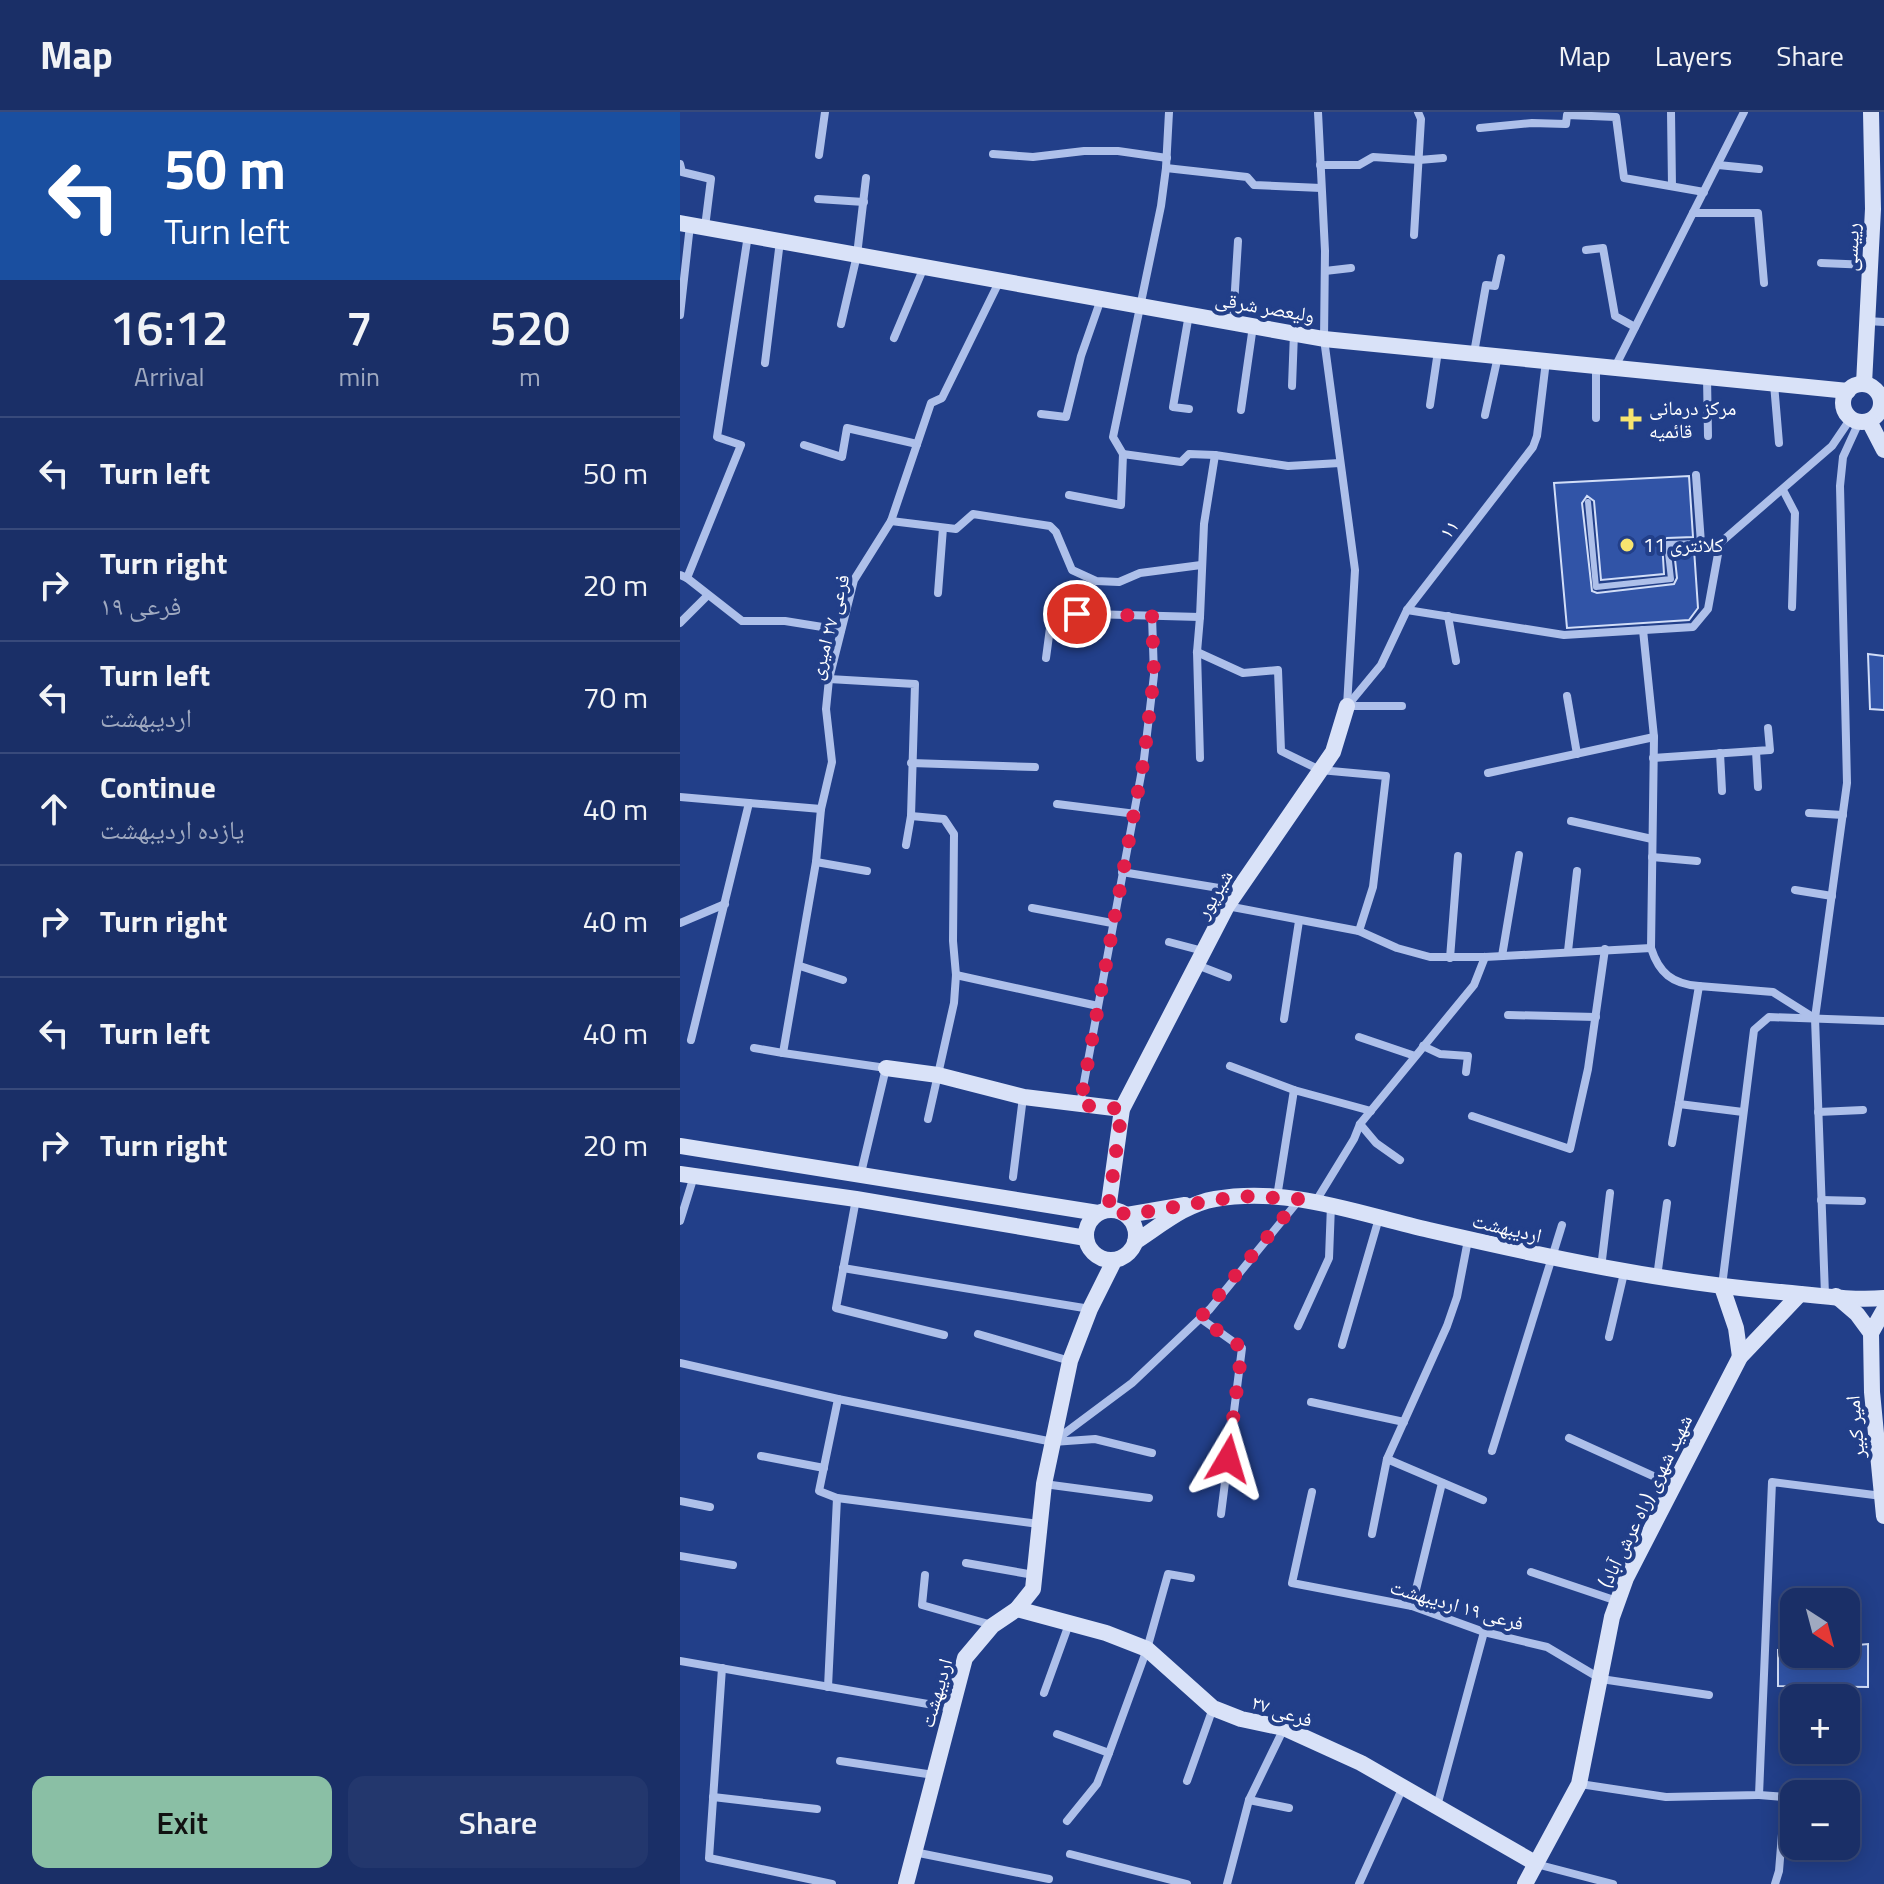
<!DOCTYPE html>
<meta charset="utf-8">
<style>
body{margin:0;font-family:"Titillium Web","Noto Naskh Arabic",sans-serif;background:#23376d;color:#f1f3f6;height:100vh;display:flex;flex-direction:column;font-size:30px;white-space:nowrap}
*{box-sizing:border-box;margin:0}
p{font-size:26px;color:#9fa9c0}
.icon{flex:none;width:44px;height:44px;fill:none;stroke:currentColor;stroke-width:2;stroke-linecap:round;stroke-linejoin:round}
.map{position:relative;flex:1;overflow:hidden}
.drawer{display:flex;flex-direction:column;background:#1a2f67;width:680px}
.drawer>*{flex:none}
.top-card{background:#1a4fa0;color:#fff;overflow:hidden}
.needle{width:52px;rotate:144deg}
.buttons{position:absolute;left:1100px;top:1476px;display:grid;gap:16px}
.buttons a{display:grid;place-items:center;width:80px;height:80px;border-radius:16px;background:#1a2f67;box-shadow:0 4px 20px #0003,0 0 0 2px #384a7b;font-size:40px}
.pin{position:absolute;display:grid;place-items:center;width:68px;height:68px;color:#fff;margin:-34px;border:4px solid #fff;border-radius:50%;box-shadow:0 2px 8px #0007}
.me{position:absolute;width:88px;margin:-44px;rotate:7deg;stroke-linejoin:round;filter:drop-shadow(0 0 6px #0008)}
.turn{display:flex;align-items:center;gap:28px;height:168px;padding:0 32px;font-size:36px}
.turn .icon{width:104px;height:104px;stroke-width:2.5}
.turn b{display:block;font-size:56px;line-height:68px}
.eta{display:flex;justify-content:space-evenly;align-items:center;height:136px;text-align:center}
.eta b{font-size:48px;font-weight:600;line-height:56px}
.action{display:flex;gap:16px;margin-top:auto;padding:16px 32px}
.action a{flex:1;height:92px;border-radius:16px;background:#8abfa5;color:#111;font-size:32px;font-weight:600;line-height:92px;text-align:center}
.action a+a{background:#23376d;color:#f1f3f6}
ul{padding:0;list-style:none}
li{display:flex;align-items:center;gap:24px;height:112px;padding:0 32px;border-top:2px solid #384a7b}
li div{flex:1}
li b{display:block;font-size:30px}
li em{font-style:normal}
header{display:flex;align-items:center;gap:48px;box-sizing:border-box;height:112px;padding:0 40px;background:#1a2f67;border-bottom:2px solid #384a7b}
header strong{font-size:38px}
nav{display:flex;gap:44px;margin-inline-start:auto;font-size:28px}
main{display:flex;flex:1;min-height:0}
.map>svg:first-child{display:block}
</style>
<header>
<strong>Map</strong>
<nav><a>Map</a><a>Layers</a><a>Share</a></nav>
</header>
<main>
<section class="drawer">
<div class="top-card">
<div class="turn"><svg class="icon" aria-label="left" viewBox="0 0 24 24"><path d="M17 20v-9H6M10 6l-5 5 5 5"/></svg><div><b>50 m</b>Turn left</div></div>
</div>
<div class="eta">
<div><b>16:12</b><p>Arrival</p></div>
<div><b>7</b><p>min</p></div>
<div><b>520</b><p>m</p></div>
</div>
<ul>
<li><svg class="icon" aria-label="left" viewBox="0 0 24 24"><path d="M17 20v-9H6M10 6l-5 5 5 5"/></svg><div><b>Turn left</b></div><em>50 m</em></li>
<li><svg class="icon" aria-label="right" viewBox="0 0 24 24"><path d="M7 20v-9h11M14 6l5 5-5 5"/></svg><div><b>Turn right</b><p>فرعی ۱۹</p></div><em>20 m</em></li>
<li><svg class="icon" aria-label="left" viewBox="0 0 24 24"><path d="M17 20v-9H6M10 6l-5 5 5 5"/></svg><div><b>Turn left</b><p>اردیبهشت</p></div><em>70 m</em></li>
<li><svg class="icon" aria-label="ahead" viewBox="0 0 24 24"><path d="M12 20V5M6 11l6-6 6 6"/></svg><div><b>Continue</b><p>یازده اردیبهشت</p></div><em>40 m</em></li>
<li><svg class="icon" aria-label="right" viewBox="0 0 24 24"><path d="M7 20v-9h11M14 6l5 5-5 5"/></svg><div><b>Turn right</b></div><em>40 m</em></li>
<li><svg class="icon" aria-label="left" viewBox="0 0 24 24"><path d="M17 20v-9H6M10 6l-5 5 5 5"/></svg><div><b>Turn left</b></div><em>40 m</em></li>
<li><svg class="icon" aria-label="right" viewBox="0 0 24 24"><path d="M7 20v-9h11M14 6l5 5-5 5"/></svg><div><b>Turn right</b></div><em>20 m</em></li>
</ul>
<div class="action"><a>Exit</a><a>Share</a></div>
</section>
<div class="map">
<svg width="1204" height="1772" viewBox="0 0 1204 1772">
<rect width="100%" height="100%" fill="#223f89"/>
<g fill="#3154a7" stroke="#d2def8" stroke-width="2">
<path d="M1009,364L1013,425L987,426L982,429L984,462L921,468L914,389L907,384L902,391L912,479L917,481L994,472L997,466L994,438L1014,437L1018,496L1009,508L887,516L874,371Z"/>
<path d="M1188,542L1204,544V598L1190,597Z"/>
<path d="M1188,1532V1575L1098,1574V1538L1114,1537V1542H1166V1534Z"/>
</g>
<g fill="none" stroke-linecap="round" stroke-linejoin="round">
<path stroke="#aec0ea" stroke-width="6" d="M908,390L916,475L991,467L987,432L1021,431"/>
<g stroke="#aec0ea" stroke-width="8">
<path d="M638,0L645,139L644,227L675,458L667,594"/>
<path d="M991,0L992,74"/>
<path d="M800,16L852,11L886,12L887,3L936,5L944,66L1024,80"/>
<path d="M313,42L353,45L404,39H438L487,46"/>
<path d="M139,43L145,0"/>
<path d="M0,52L2,60L31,67L25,115"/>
<path d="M640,53H679L693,45L739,48L763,46"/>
<path d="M1038,53L1079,57"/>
<path d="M486,56L567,65L574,73L641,76"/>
<path d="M138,87L184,90"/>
<path d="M1013,101H1078L1084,171"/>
<path d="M734,123L741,7L738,0"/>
<path d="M906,138L923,136L935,204L955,215"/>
<path d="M1141,151L1190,153"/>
<path d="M645,159L671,156"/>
<path d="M509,202L493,295L509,297"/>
<path d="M0,203L10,113"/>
<path d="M1187,209L1204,210"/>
<path d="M553,210L558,129"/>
<path d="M161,212L177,143L186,66"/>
<path d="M214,226L244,155"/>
<path d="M794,241L806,173L815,174L821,146"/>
<path d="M85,251L100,129"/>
<path d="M935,255L1064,0"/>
<path d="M1027,265L1028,324"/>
<path d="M1094,272L1099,331"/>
<path d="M612,274L614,221"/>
<path d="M750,293L758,239"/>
<path d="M561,298L573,214"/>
<path d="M361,302L386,305L401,244L421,187"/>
<path d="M805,303L818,244"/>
<path d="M916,306V253"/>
<path d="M124,333L162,345L167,316L237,332"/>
<path d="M443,342L433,325L481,94L486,56L489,0"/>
<path d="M1016,363L1021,431H1040"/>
<path d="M1103,378L1115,401L1112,495"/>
<path d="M389,383L441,393L443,342L501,350L509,342L535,343L608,354L660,351"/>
<path d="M211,409L276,417L293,402L370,414L376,420L392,458L416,469L439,470L460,461L521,453"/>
<path d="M0,463L7,466L61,333L37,325L68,123"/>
<path d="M7,466L62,509H105L161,518"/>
<path d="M258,481L263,416"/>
<path d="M727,498L884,523L1013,515L1028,497L1040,431L1152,334L1171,306"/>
<path d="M768,504L776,549"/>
<path d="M0,511L27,484"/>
<path d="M963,518L974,625L971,836C979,861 992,872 1019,874"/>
<path d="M517,540L563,561L598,558L601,639L640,658L706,664L693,775L679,819"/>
<path d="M366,546L372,501L520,505L524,412L535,343"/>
<path d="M149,567L235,572L231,704L226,733"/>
<path d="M887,584L897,642"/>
<path d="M668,593L701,553L727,498L853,335L857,324L866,249"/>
<path d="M667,594H722"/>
<path d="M1076,639L1078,675"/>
<path d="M1040,641L1042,679"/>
<path d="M520,646L517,540L520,505"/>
<path d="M973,646L1090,638L1088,616"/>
<path d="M231,651L355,655"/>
<path d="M808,661L974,625"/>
<path d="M0,685L141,697"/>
<path d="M377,692L456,702"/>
<path d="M1129,701L1163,703"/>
<path d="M231,704L264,707L274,722L273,829L276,863L274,891L248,1007"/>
<path d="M891,709L972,727"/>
<path d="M972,745L1017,749"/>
<path d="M136,750L187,759"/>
<path d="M442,760L557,779"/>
<path d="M1115,778L1152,784"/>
<path d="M547,794L679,819L717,836L750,845H805L971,836"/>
<path d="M352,796L432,811"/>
<path d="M0,811L45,792"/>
<path d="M489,830L523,839"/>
<path d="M888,839L897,759"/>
<path d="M822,844L839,743"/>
<path d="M770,846L778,744"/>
<path d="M517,853L548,865"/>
<path d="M120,854L163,868"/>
<path d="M276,863L418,894"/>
<path d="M828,903L916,905"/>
<path d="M604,907L619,809"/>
<path d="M679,925L735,944"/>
<path d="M11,928L69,691"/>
<path d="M743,934L760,942L788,944L786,960"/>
<path d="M74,936L103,941"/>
<path d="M550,954L614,978"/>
<path d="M400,992L464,647L474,563L472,504"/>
<path d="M999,992L1019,874L1093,880L1134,906"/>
<path d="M1138,1000L1183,998"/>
<path d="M792,1004L890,1037L908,957L925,837"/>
<path d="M680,1012L696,1031L720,1048"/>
<path d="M992,1031L999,992L1063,1000"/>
<path d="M181,1061L206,956L103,941L136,750L141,697L152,650L146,597L149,567L174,468L211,409L251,291L262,286L320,168"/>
<path d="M333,1065L343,985"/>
<path d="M597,1085L614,978L691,999"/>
<path d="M176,1087L156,1196L264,1223"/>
<path d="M1141,1088L1182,1089"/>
<path d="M636,1089L674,1027L680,1012L794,873L805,845"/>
<path d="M0,1109L14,1064"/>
<path d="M163,1156L410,1197"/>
<path d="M921,1156L930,1081"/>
<path d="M977,1165L987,1091"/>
<path d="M1042,1174L1074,918L1089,905L1204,909"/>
<path d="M1145,1183L1135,906L1167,671L1160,374L1163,345L1179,310"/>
<path d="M520,1206L562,1236L541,1402"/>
<path d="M618,1214L649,1146L651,1093"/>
<path d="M298,1222L390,1249"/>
<path d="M929,1225L944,1161"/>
<path d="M662,1233L699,1106"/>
<path d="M0,1251L158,1287L373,1330L415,1327L472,1341"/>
<path d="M158,1287L139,1379L157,1386L359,1412"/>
<path d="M631,1290L724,1310"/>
<path d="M889,1326L993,1373"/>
<path d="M377,1327L452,1271L530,1197L619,1088"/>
<path d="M812,1339L882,1113"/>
<path d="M81,1344L144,1356"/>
<path d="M707,1347L803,1388"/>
<path d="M364,1372L469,1386"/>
<path d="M632,1380L612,1471L732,1494L804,1520L867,1535L921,1567L1029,1583"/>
<path d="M0,1389L30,1395"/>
<path d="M692,1422L707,1347L767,1214L777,1185L788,1128"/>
<path d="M0,1444L53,1453"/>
<path d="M286,1451L354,1463"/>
<path d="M851,1460L937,1489"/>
<path d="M245,1463L242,1493L312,1513"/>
<path d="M732,1494L762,1371"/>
<path d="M0,1549L271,1596"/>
<path d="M42,1556L29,1746L152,1772"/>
<path d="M148,1575L157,1386"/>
<path d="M364,1581L389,1512"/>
<path d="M377,1622L429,1641L467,1537L488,1462L511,1466"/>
<path d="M160,1649L254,1663"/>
<path d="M507,1669L533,1596"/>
<path d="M900,1672L986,1685L1079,1683L1092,1370L1202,1384"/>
<path d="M1079,1683L1105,1685L1099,1759L1095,1772"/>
<path d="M33,1685L137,1697"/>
<path d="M569,1688L609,1696"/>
<path d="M757,1694L804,1520"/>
<path d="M387,1709L417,1672L429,1641"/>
<path d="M234,1740L369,1767"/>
<path d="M390,1742L507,1772"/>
<path d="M856,1752L933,1772"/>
<path d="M547,1772L569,1688L604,1616"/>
<path d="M679,1772L723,1675"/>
</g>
<g stroke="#d9e2f8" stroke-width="16">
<path d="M0,111L644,227L1168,279"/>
<path d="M1184,272L1193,97L1191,0"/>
<circle cx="1182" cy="291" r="19"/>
<path d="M1189,309L1204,338"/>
<path d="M206,956L258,963L344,985L442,997"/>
<path d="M0,1034L418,1101"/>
<path d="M0,1062L176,1087L406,1126"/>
<circle cx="431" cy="1123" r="25"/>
<path d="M428,1098L442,997L547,794L653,640L667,594"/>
<path d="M447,1103L505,1093"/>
<path d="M455,1130C480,1114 505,1092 535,1087C608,1074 679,1102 749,1118C866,1145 981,1170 1101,1180C1135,1183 1171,1189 1204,1186"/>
<path d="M1042,1175L1056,1216L1060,1245"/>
<path d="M1156,1184L1177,1202L1191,1221L1204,1198"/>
<path d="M1191,1221L1192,1280L1204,1404"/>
<path d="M337,1497L426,1521L467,1537L533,1596L561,1607L604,1616L681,1651L855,1751"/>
<path d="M226,1772L285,1546L312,1514L337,1497L353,1477L364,1372L390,1249L410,1197L434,1149"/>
<path d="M845,1772L899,1672L932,1505L946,1466L1060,1245L1120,1182"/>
</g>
</g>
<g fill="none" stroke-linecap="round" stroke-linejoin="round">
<path stroke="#e11d48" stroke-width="14" stroke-dasharray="0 25.2" d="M397,502L472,504L474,563L464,647L400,993L442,997L428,1098L438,1099L447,1103L560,1084L619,1087L520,1206L562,1236L548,1347"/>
</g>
<g fill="#f7e46f" stroke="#223f89" stroke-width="3">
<path d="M947 295h8v8h8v8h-8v8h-8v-8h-8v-8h8z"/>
<circle cx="947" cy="433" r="8"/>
</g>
<g text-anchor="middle" stroke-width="8" stroke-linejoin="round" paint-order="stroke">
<g font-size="20" fill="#fff" stroke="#223f89">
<text transform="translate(1171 135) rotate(-87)" y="7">رییسی</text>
<text transform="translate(585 195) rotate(10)" y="7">ولیعصر شرقی</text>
<text transform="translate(769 417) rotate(-52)" y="7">۱۱</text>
<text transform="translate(149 515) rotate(-75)" y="7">فرعی ۲۷ امیری</text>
<text transform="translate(534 782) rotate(-59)" y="7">شیرپور</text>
<text transform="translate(827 1116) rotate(13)" y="7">اردیبهشت</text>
<text transform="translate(1175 1315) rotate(-95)" y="7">امیر کبیر</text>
<text transform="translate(965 1389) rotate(-64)" y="7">شهید شهری (راه عرش آباد)</text>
<text transform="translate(777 1493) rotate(16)" y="7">فرعی ۱۹ اردیبهشت</text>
<text transform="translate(256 1581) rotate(-74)" y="7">اردیبهشت</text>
<text transform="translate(602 1599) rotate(18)" y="7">فرعی ۲۷</text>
</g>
<g font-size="20" fill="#fff" stroke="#223f89" text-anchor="start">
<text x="969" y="303">مرکز درمانی<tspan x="969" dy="23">قائمیه</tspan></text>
<text x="963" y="440">کلانتری 11</text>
</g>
</g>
</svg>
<div class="buttons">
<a><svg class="needle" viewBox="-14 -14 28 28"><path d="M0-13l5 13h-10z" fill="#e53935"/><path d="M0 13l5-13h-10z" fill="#9fa9c0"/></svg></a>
<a>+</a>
<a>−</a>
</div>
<div class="pin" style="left:397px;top:502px;background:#d93025"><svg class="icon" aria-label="arrive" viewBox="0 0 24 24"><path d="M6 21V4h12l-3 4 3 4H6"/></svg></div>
<svg class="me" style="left:548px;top:1347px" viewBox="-20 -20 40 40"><path d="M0-17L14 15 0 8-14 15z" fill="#e11d48" stroke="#fff" stroke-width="4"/></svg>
</div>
</main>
